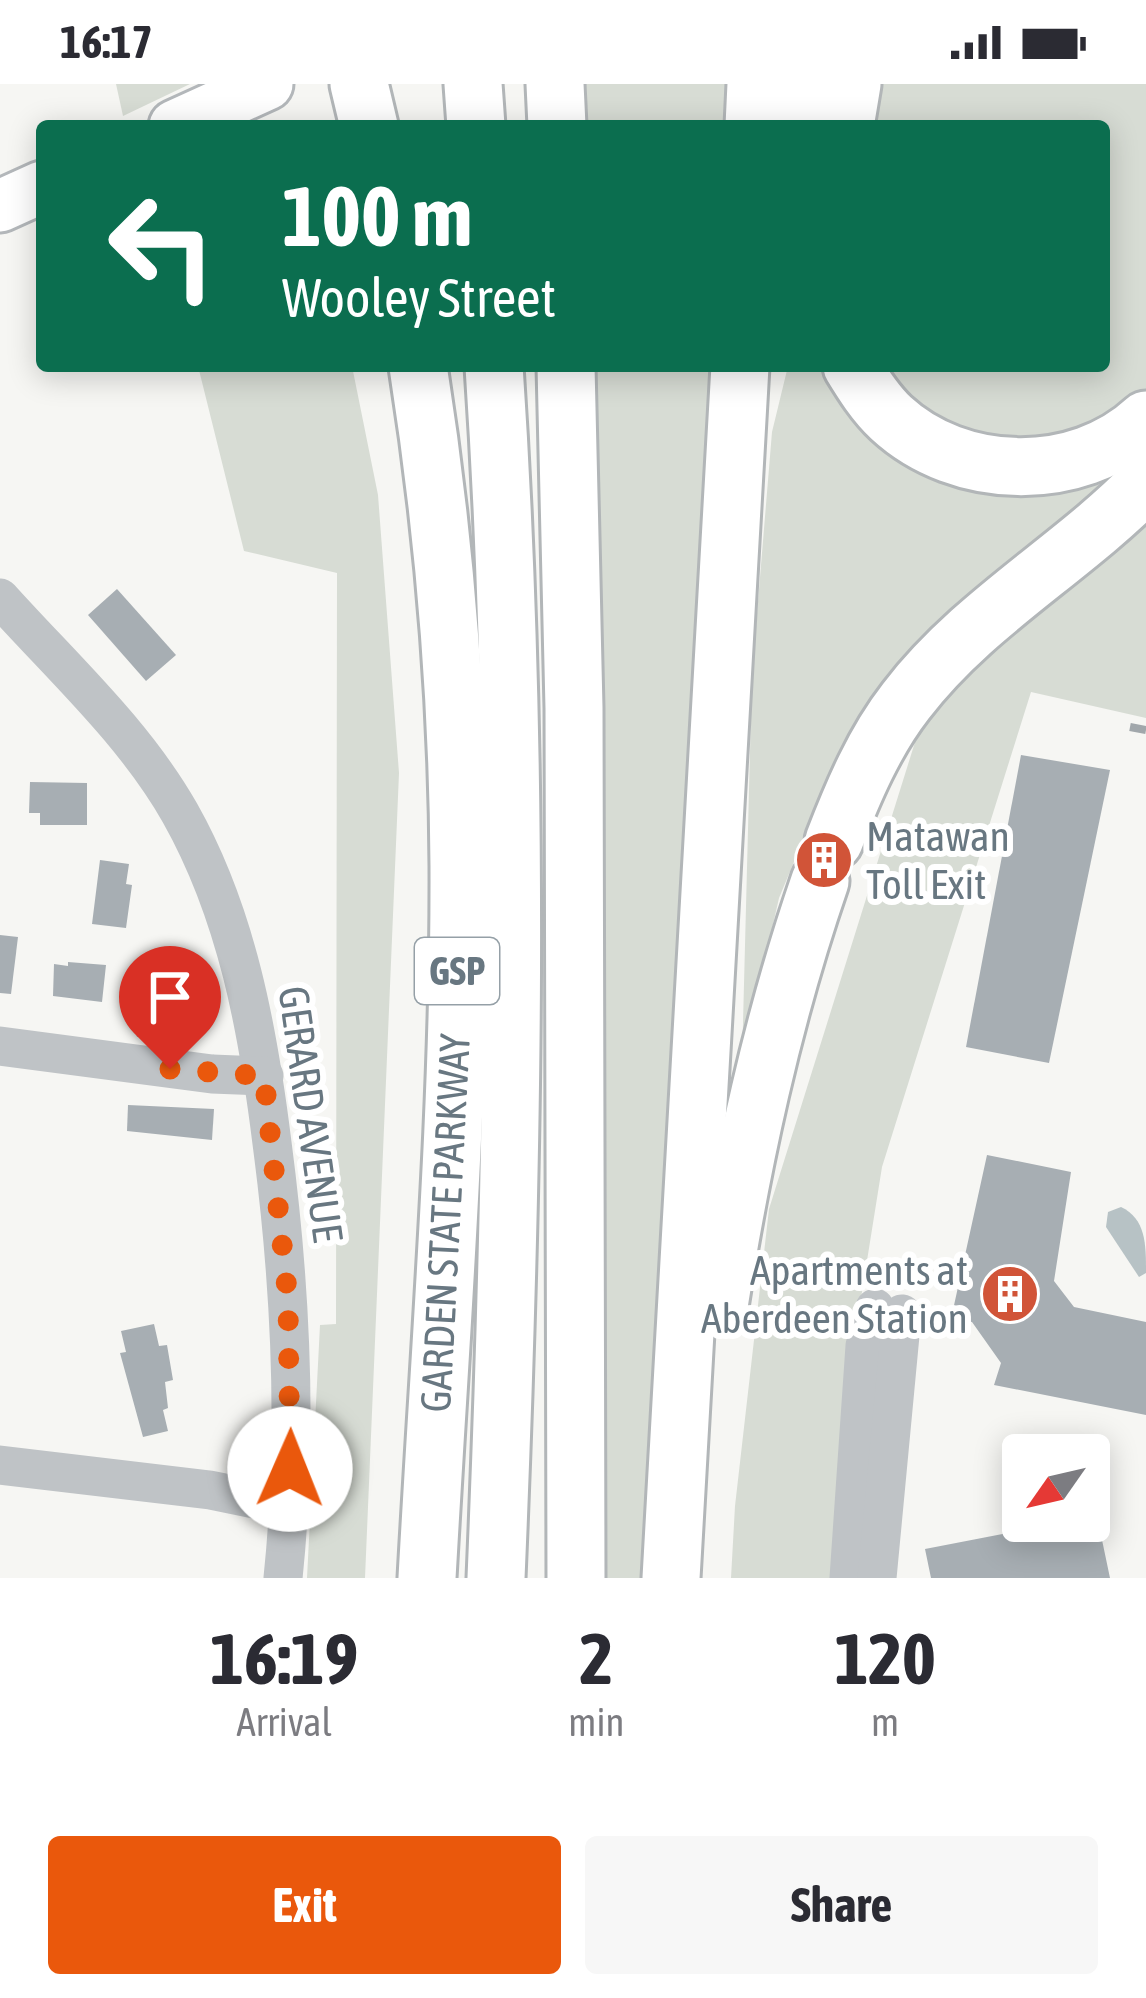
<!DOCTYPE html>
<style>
body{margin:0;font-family:"Asap Condensed",sans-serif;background:#f7f7f7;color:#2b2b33;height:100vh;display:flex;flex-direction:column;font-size:45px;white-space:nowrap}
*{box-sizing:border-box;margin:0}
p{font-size:39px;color:#7c7c81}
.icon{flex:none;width:66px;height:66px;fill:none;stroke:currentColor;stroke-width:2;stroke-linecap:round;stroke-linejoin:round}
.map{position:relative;height:1494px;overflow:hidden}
.panel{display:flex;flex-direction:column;background:#fff;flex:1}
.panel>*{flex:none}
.top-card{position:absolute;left:36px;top:36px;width:1074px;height:252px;border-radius:12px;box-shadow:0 6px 30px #0003;background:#0b6e4f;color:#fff;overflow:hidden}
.needle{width:78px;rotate:236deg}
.tools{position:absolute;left:1002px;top:1350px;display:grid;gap:24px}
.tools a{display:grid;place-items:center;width:108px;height:108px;border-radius:12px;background:#fff;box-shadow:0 6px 30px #0003;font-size:60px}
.pin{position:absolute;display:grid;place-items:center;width:102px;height:102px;color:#fff;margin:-123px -51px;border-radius:50% 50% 50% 0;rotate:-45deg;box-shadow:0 0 12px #0007}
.pin .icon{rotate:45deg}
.me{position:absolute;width:132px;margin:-66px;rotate:1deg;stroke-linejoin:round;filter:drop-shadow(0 0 9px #0008)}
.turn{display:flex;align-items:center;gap:42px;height:252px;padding:0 48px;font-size:54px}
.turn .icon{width:156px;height:156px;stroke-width:2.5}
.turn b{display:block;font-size:84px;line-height:102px}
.eta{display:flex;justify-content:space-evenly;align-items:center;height:204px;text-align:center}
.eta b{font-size:72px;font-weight:700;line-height:84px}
.primary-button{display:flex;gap:24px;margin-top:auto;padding:24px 48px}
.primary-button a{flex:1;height:138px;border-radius:12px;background:#ea580c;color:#fff;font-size:48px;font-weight:700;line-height:138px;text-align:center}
.primary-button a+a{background:#f7f7f7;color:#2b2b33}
.status{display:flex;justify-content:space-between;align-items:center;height:84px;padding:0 60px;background:#fff;direction:ltr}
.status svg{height:33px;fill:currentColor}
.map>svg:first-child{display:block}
</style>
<div class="status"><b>16:17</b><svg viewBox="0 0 49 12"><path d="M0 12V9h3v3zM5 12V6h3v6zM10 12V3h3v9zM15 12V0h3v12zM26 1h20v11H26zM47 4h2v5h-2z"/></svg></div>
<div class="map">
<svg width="1146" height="1494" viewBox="0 0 1146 1494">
<rect width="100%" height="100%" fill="#f6f6f3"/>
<g fill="#d7dcd4">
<path d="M116,0H190L123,32Z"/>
<path d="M586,0H726L724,42H587Z"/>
<path d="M857,0H1146V308L1127,336L1084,434L824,706L779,814L742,978L752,590L772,348L788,282H1104V42H847Z"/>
<path d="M198,282H352L378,411L399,689L365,1494H307L320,1241L336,1240L337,489L244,467Z"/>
<path d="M594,282H712L653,1494H592L600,496Z"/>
<path d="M1146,402V634L1031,608L882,1083L853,1264L834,1494H731L735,1422L769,1125L936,591Z"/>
</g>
<path fill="#b7c2c5" d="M1121,1123C1146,1135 1146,1160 1146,1189L1139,1193L1106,1143L1108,1128Z"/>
<g fill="#a7aeb3">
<path d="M117,505L176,571L146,597L88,531Z"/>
<path d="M1021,671L1110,686L1049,979L966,963Z"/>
<path d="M30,698L87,699V741H40V729H29Z"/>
<path d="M100,776L129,780L126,800L132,801L126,844L92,840Z"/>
<path d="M0,851L18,853L11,910L0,909Z"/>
<path d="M68,878L106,881L102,918L53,912L54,880L68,882Z"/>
<path d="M180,904L188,942L137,953L128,915Z"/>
<path d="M128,1021L214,1025L212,1056L127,1047Z"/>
<path d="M987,1071L1071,1088L1054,1197L1074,1223L1146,1238V1331L994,1301L1001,1279L972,1238L951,1235Z"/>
<path d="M154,1240L159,1262L167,1261L173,1296L165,1298L168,1324L163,1326L168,1347L143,1353L120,1269L126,1268L121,1247Z"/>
<path d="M1097,1432L1110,1494H931L925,1465L1070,1437H1089V1433Z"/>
</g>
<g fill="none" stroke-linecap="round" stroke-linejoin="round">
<g stroke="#b3b7ba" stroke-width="57">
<g id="major">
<path d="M175,42L267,0"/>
<path d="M0,122L42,103"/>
</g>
</g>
<g stroke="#b2b6b8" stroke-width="63">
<g id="highway">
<path d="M359,0L369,42"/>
<path d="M473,0L476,42"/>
<path d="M555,0L557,42"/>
<path d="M754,42L756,0"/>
<path d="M793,42L800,0"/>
<path d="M845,42L852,0"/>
<path d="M418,282C444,447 458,615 459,782C460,1020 440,1257 427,1494"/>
<path d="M494,282C521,686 513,1090 496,1494"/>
<path d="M566,282L574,624L576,1494"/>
<path d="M852,282C863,300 875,319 891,334C959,397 1077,400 1146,336"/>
<path d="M834,757C853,708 874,658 906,617C972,530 1071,476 1146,399"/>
<path d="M719,1222C742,1077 772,936 820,797"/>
<path d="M671,1494L740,282"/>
</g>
</g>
<g stroke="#bfc3c6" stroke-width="39">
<path d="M0,514C62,583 134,648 180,729C237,830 258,946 272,1059C291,1203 298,1350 283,1494"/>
<path d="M0,962L212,990L264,992"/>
<path d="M0,1381L210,1406L289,1422"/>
<path d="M849,1494L865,1262L875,1224"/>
<path d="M877,1494L902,1230"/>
</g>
<use href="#major" stroke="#fff" stroke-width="51"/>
<use href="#highway" stroke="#fff" stroke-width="57"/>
<path stroke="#a1a7ab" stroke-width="8" stroke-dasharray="18 9" stroke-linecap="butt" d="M1130,643L1146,646"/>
</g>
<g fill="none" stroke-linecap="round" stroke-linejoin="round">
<path stroke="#ea580c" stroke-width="21" stroke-dasharray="0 37.8" d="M170,985L264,992L288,1215L290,1385"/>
</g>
<defs>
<g id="building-disc" transform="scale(3)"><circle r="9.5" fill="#d15438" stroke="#fff"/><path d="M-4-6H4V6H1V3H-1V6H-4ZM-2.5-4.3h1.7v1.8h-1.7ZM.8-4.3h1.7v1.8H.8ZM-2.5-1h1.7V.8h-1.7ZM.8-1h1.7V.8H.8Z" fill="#fff"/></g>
</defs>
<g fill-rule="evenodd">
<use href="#building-disc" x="824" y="776"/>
<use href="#building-disc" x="1010" y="1210"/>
</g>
<g text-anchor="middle" stroke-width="12" stroke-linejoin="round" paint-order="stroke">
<rect fill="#fff" stroke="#95a0a7" stroke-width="3" x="415" y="854" width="84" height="66" rx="9"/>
<g font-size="39" font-weight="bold" fill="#687781">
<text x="457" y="901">GSP</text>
</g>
<g font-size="42" fill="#687781" stroke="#fff" text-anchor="start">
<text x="866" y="767">Matawan<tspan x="866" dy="48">Toll Exit</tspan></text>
<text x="968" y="1201" text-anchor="end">Apartments at<tspan x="968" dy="48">Aberdeen Station</tspan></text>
</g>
<g font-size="42" fill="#687781" stroke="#fff">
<text transform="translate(311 1030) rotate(82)" y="15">GERARD AVENUE</text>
<text transform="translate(445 1139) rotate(-87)" y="15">GARDEN STATE PARKWAY</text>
</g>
</g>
</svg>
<div class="tools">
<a><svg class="needle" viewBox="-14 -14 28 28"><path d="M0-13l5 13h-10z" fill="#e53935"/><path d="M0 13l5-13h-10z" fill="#7c7c81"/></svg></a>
</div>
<div class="pin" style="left:170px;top:985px;background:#d93025"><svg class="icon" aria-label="arrive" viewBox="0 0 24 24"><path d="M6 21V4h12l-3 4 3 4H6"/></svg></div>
<svg class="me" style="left:290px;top:1385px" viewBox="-20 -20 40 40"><circle r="19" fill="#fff"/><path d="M0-13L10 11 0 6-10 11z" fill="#ea580c"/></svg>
<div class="top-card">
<div class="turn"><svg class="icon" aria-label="left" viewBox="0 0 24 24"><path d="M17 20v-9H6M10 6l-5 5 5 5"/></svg><div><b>100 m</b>Wooley Street</div></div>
</div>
</div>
<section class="panel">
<div class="eta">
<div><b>16:19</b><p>Arrival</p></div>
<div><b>2</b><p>min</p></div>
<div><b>120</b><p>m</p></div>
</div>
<div class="primary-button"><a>Exit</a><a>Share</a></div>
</section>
